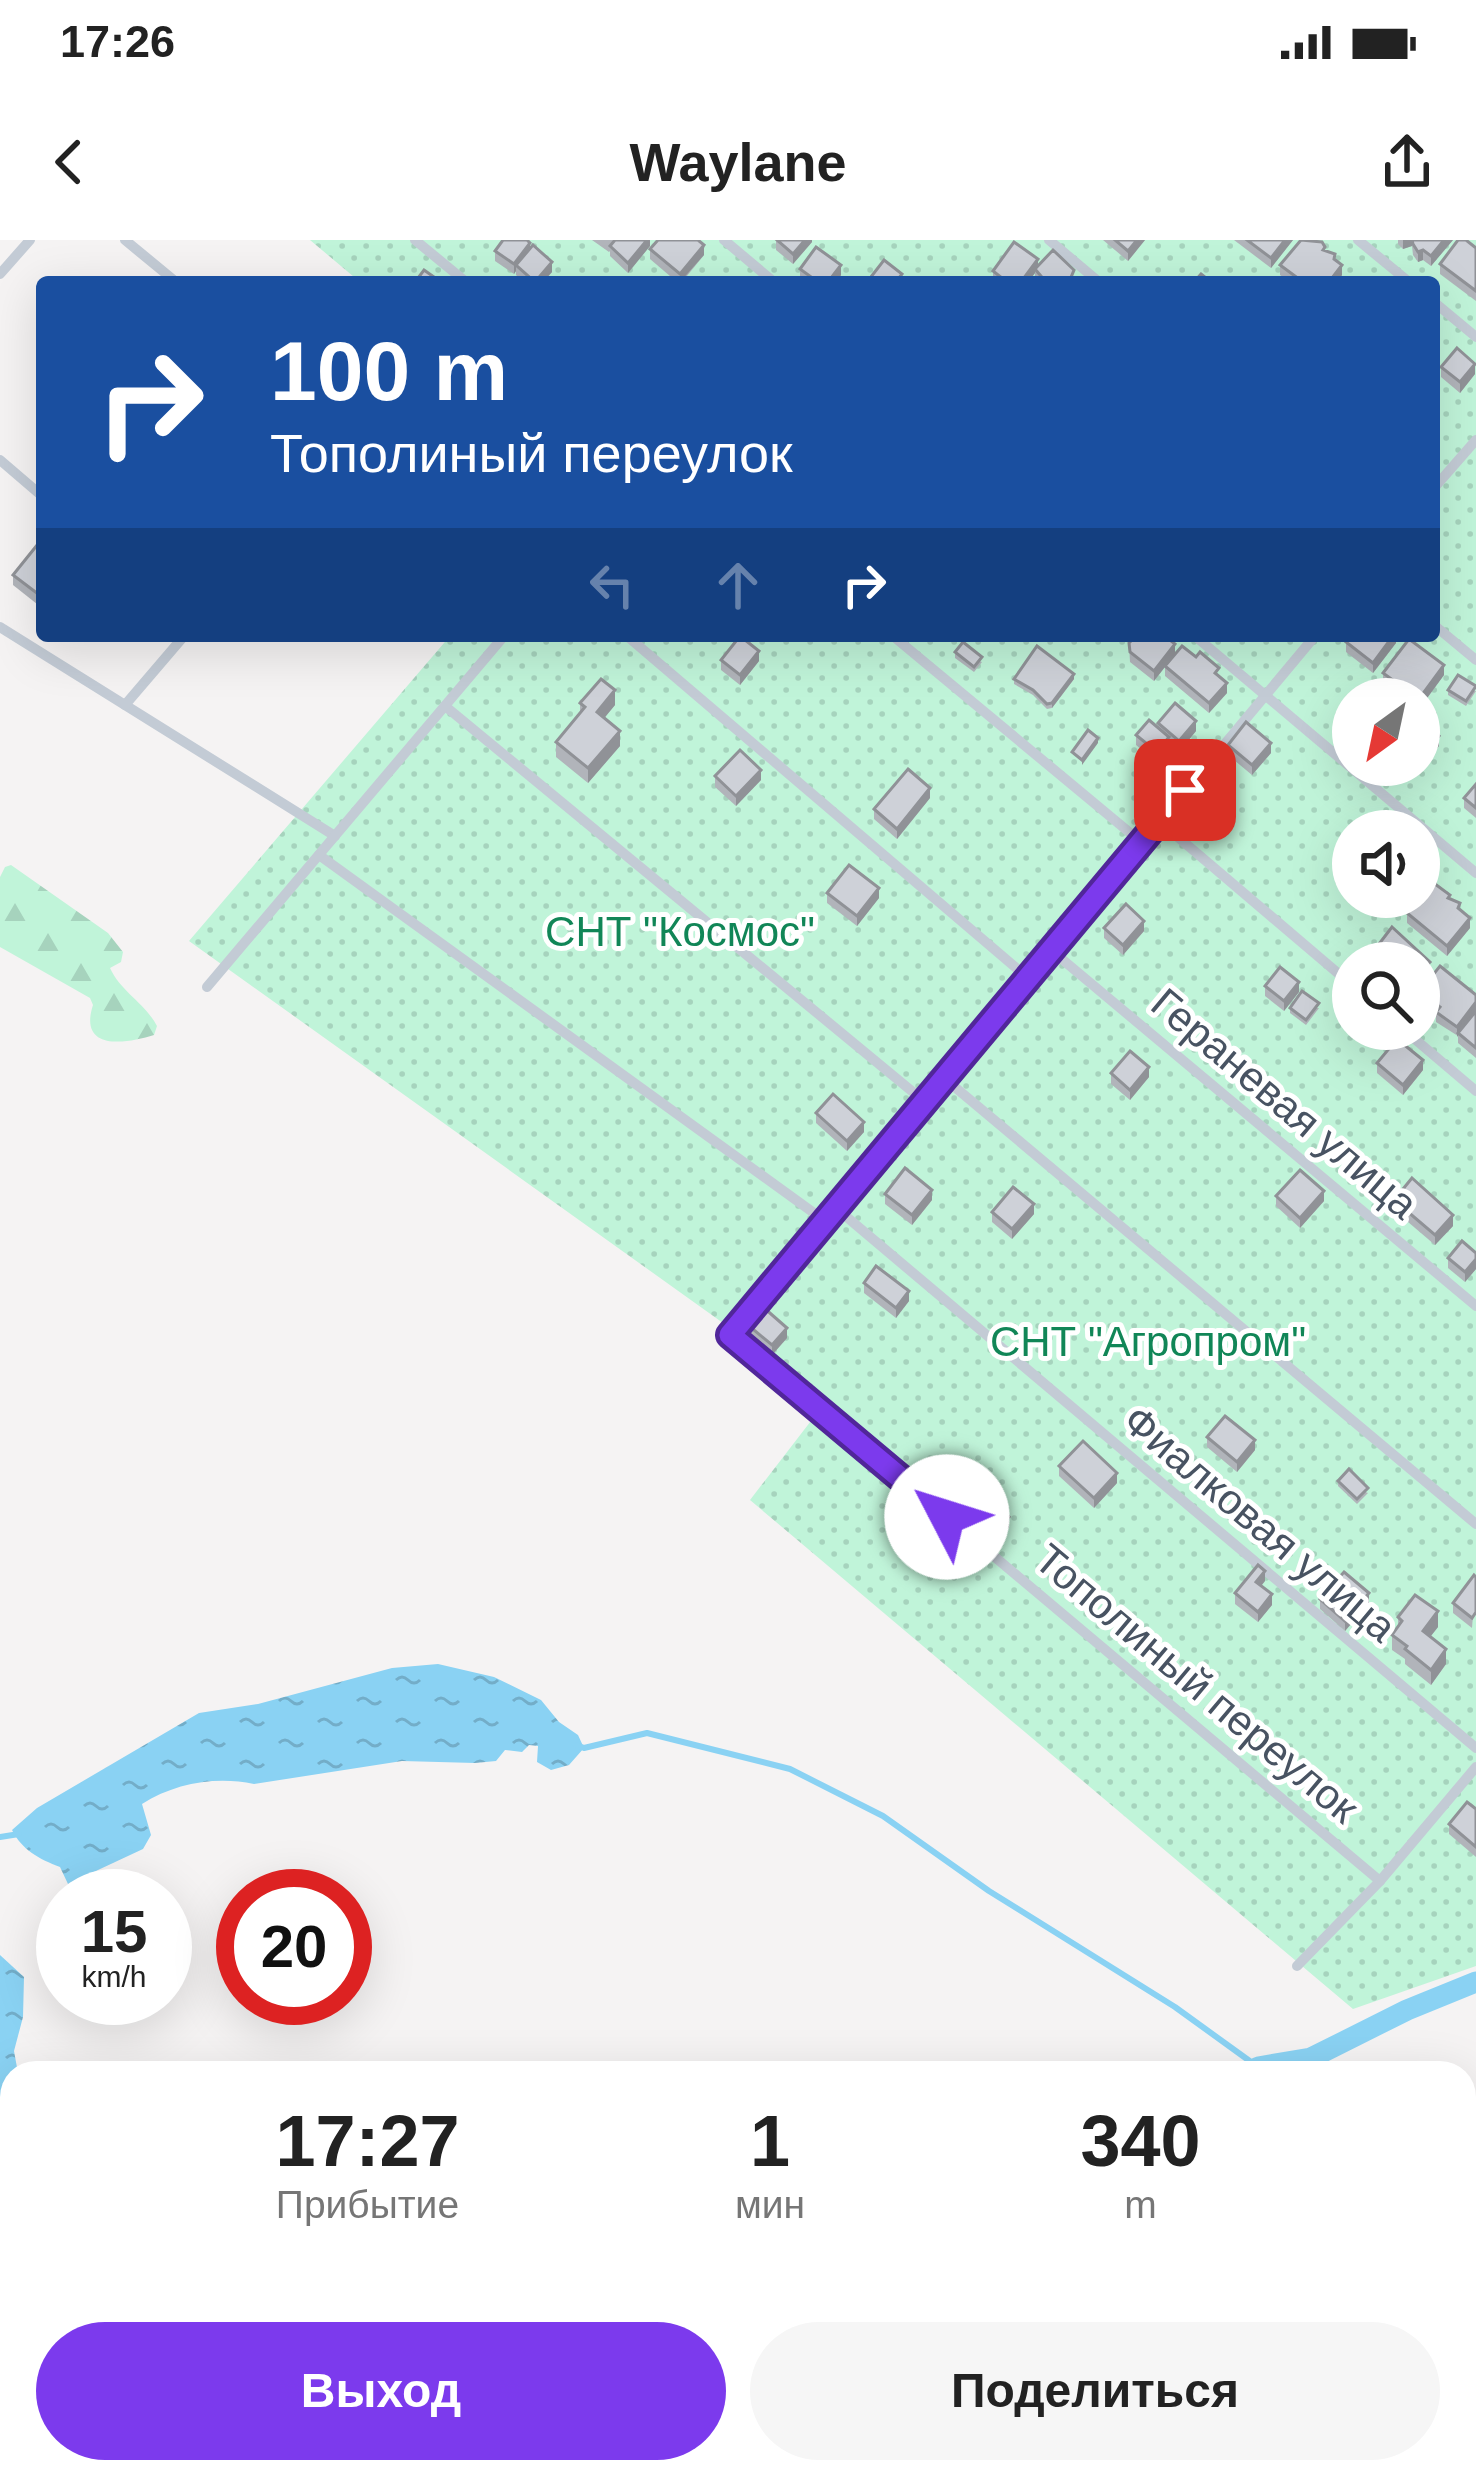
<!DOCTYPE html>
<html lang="ru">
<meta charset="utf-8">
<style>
body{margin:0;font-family:Arial,sans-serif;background:#f6f6f6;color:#222;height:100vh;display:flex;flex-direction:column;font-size:45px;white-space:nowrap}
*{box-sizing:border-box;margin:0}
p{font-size:39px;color:#767676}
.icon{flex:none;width:66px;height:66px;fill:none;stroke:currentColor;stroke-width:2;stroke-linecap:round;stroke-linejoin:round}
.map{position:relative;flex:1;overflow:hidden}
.side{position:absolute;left:0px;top:1821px;width:1476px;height:423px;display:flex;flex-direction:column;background:#fff;border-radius:36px 36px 0 0;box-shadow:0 12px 48px #0002}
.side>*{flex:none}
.guide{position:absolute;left:36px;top:36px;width:1404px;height:366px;border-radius:12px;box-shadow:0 12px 48px #0002;background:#1a4fa0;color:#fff;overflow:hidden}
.needle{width:78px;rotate:213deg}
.buttons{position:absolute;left:1332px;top:438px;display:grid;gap:24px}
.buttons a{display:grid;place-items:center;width:108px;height:108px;border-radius:50%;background:#fff;box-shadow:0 12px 48px #0002;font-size:60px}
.speed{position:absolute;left:36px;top:1629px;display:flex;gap:24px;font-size:60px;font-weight:700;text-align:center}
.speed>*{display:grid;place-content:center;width:156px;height:156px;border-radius:50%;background:#fff;box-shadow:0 12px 48px #0002;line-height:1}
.speed small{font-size:30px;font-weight:400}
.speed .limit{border:18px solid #d22;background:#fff;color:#111}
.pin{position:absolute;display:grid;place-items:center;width:102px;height:102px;color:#fff;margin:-51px;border-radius:24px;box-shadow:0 6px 18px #0006}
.me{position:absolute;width:132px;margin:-66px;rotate:310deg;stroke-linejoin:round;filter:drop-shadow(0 0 9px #0008)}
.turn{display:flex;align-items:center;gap:42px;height:252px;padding:0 36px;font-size:54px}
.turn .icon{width:156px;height:156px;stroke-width:2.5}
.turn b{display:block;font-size:84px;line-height:102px}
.lanes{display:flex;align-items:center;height:114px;padding:0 36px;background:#0003;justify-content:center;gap:60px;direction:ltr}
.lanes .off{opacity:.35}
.eta{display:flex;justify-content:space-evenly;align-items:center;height:204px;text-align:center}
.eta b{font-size:72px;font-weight:600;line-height:84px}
.button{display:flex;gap:24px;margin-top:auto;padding:24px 36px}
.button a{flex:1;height:138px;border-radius:72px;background:#7c3aed;color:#fff;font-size:48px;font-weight:600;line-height:138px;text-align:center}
.button a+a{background:#f6f6f6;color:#222}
.status{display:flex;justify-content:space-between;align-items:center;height:84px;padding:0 60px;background:#fff;direction:ltr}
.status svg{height:33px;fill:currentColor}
header{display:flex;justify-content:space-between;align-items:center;height:156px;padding:0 36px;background:#fff;font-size:54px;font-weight:600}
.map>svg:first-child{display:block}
</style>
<div class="status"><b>17:26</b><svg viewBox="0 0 49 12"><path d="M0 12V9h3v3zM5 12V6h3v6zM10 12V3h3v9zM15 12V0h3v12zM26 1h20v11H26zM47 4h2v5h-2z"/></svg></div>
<header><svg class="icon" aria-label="back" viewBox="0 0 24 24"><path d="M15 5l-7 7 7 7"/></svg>Waylane<svg class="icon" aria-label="share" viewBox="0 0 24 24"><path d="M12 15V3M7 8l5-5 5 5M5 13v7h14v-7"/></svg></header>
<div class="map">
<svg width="1476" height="2242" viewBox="0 0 1476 2242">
<defs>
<pattern id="forest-firs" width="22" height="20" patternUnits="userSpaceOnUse" patternTransform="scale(3)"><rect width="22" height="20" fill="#c0f4d9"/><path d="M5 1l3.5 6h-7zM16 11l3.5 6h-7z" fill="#a6d3bd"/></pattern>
<pattern id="park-dots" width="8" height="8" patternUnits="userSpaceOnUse" patternTransform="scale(3)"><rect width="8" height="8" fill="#c0f4d9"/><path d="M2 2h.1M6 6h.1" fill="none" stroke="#a6d3bd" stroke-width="1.8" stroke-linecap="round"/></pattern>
<pattern id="water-ripples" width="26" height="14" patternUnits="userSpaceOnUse" patternTransform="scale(3)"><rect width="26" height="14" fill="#8ad2f3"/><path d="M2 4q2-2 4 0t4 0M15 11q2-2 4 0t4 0" fill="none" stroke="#73adc8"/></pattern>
</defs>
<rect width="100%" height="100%" fill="#f5f3f3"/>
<path fill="url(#forest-firs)" d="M11,625L108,693L123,712L121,722L110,728C121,752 145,763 157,786L154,795C126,804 78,811 93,765L90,758L0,707V637L5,627Z"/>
<g fill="url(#park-dots)" fill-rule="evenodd">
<path d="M310,0H1476V1726L1353,1769L750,1260L824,1164L730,1088L189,701L450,396H1434V42H360ZM1353,459H1419V525H1353ZM1353,591H1419V657H1353ZM1353,723H1419V789H1353Z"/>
<path d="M12,1954V2232H627L641,2242H11L0,2140V1996Z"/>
</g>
<g fill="url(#water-ripples)">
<path d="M438,1424L494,1437L541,1460L559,1482L578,1495L584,1508L569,1525L551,1530L537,1522L538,1506L529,1505L522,1512L505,1510L496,1521L475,1523L402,1521L254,1544C216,1536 175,1543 142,1564L151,1595L143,1609L68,1644L60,1627C39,1619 22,1610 12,1590L37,1568L199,1473L258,1464L392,1428Z"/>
<path d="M0,1715L24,1737L23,1777L14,1811L18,1833H12V1909L0,1893Z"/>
</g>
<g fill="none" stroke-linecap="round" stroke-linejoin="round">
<g stroke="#8ad2f3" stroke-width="6">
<path d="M576,1505L584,1508L647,1493L790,1529L883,1576L989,1651L1175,1767L1258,1827"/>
<path d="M0,1597L19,1594"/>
</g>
<path stroke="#8ad2f3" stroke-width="21" d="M1258,1827L1311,1818L1407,1770L1476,1742"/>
<g stroke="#c3cbd5" stroke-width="10">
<path d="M125,0L176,42"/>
<path d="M415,0L466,42"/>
<path d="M724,0L774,42"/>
<path d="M1049,0L1099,42"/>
<path d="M1358,0L1409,42"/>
<path d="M0,34L30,0"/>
<path d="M1434,62L1476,97"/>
<path d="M0,220L42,256"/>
<path d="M1434,248L1476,200"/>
<path d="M1434,385L1476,420"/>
<path d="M0,387L335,596"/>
<path d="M627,396L1028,738"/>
<path d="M893,396L1141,602"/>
<path d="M1195,396L1476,633"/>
<path d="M1315,396L731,1095L1380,1641"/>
<path d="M125,465L184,396"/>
<path d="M445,466L925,862"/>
<path d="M1159,581L1353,746"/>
<path d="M319,615L825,981"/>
<path d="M1051,710L1476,1066"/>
<path d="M207,747L504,396"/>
<path d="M1403,789L1476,851"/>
<path d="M944,838L1476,1284"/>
<path d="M836,968L1476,1508"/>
<path d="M1297,1726L1380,1641L1476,1527"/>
<path d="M0,2118L12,2126"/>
<path d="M161,2232L175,2242"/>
<path d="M508,2232L521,2242"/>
</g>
</g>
<g fill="#b1b4ba">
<path d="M592,0H650V6L628,33L610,16V11L609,12Z"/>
<path d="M776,0H812V2L793,24L776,10Z"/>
<path d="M1103,0H1145L1128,21Z"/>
<path d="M1234,0H1293L1271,28Z"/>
<path d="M1398,0H1453L1431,26L1423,20L1418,22L1413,15L1412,6L1403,9L1398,4Z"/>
<path d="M530,8L552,32L543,42H523L516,35V31L514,34L495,21V11Z"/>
<path d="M1476,8V61L1440,34V24Z"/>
<path d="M650,9L704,15L682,42H677L650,19Z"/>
<path d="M1325,11L1334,19L1342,35L1337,42H1290L1280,35V25Z"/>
<path d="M1038,26L1074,40L1073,42H1037L1035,39V33L1028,42L993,41V31Z"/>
<path d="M800,29L841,35L836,42H804L800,39Z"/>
<path d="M1441,127L1475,134L1460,153L1441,137Z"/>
<path d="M42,306V368L13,345V335Z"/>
<path d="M1396,396V403L1373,433L1346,412V402Z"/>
<path d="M1129,403L1175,414L1219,436L1227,453L1209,473L1165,436V427L1154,441L1130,422Z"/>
<path d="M955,412L982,422L974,432L955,418Z"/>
<path d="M721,420L759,421L740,445L721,430Z"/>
<path d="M1383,433L1444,435L1419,469V459H1405L1383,443Z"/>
<path d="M1014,439H1074L1052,468L1047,469L1033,455L1014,444Z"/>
<path d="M1448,450L1476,451L1466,466L1448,455Z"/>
<path d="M580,463L615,465L604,478L620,506L588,543L556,517V502L580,473Z"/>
<path d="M1353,472V505L1339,493V483Z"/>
<path d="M1158,483L1196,491L1179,512L1169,503V507L1157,522L1136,505V495L1158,488Z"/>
<path d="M1228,505L1271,513L1252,535L1228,515Z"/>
<path d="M715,536L761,540L736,566L715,547Z"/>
<path d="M1476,544V578L1464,568V558Z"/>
<path d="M930,558L897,599L874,579V569Z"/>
<path d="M1430,641L1460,669L1470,688L1447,716L1407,683V673L1411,667L1398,657H1419Z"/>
<path d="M827,653L879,658L857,686L827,663Z"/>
<path d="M1104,688L1144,691L1123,715L1104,698Z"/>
<path d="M1265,746L1299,752L1284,771L1265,756Z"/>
<path d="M1420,751L1476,755V818L1458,803V796L1436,782V774L1420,761Z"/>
<path d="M1290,768H1319L1306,785L1290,773Z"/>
<path d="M1377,823L1423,830L1403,855L1377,833Z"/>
<path d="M1111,833L1149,837L1130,860L1111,844Z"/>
<path d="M816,873L864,892L847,911L816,883Z"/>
<path d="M885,954L932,960L912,985L885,964Z"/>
<path d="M1276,956L1324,961L1300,988L1276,966Z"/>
<path d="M1394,960L1453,986L1435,1005L1394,970Z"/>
<path d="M992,972L1034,974L1012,999L992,982Z"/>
<path d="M1476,1013V1029L1465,1042L1448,1028V1018Z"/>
<path d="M864,1043L909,1061L896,1078L864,1053Z"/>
<path d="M748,1085L787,1098L772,1115L748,1095Z"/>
<path d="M1207,1197L1255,1210L1237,1232L1207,1207Z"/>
<path d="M1059,1226L1117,1243L1094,1268L1059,1236Z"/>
<path d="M1338,1241L1368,1253L1357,1264L1338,1246Z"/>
<path d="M970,1283L1009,1287L990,1310L970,1293Z"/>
<path d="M1476,1337L1472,1388L1453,1373V1363Z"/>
<path d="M1265,1341L1261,1346L1272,1365L1258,1382L1235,1364V1353Z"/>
<path d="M1320,1359L1369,1363L1345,1391L1320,1369Z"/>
<path d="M1398,1377L1438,1387L1430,1397L1446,1424L1431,1445L1405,1424V1419L1392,1410V1395L1398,1387Z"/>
<path d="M1476,1569V1617L1449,1594V1584Z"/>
</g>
<g fill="#909297">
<path d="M647,0H650V6L628,33V23Z"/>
<path d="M805,0H812V2L793,24V14Z"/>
<path d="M1137,0H1145L1128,21V11Z"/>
<path d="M1285,0H1293L1271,28V18Z"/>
<path d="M1403,0H1412V6L1403,9Z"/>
<path d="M1444,0H1453L1431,26V16Z"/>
<path d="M530,3V13L516,25V31L514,34V24Z"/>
<path d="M704,5V15L680,42V34Z"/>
<path d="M1423,10V20L1418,22V12Z"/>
<path d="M1038,19V29H1035V33L1028,42H1021Z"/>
<path d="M552,22V32L543,42H535Z"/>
<path d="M841,25V35L836,42H828Z"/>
<path d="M1342,25V35L1337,42H1329Z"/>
<path d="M1475,124V134L1460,153V142Z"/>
<path d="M1393,396H1396V403L1373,433V423Z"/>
<path d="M1175,404V414L1154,441V431Z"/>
<path d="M759,411V421L740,445V435Z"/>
<path d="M1444,425V435L1419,469V459Z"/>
<path d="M1074,434V439L1052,468V463Z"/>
<path d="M1227,443V453L1209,473V463Z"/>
<path d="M615,450V465L597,487V472Z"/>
<path d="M1196,481V491L1179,512V501Z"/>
<path d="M620,491V506L588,543V528Z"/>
<path d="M1439,496V506L1417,533L1419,521Z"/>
<path d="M1169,497V507L1157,522V512Z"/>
<path d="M1098,498V503L1082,525V520Z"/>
<path d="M1271,503V513L1252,535V525Z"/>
<path d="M761,530V540L736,566V556Z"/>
<path d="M930,548V558L897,599V589Z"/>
<path d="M1430,635V645L1412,668V658L1419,657V649Z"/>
<path d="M879,648V658L857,686V676Z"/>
<path d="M1470,678V688L1447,716V706Z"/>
<path d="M1144,681V691L1123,715V705Z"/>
<path d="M1430,722V732L1419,743V733Z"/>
<path d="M1299,742V752L1284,771V761Z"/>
<path d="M1476,762V772L1457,797V787Z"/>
<path d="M1423,820V830L1403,855V845Z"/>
<path d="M1149,827V837L1130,860V850Z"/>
<path d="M864,882V892L847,911V901Z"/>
<path d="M932,950V960L912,985V975Z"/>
<path d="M1324,951V961L1300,988V978Z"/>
<path d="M1034,964V974L1012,999V989Z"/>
<path d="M1453,975V986L1435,1005V995Z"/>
<path d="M1476,1019V1029L1465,1042V1032Z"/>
<path d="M909,1051V1061L896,1078V1068Z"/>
<path d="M787,1088V1098L772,1115V1105Z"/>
<path d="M1255,1200V1210L1237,1232V1222Z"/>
<path d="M1117,1233V1243L1094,1268V1258Z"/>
<path d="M1009,1277V1287L990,1310V1300Z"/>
<path d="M1265,1331V1341L1256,1352V1342Z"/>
<path d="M1369,1353V1363L1345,1391V1381Z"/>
<path d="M1272,1354V1365L1258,1382V1372Z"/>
<path d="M1438,1371V1387L1423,1406V1391Z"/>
<path d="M1446,1409V1424L1431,1445V1430Z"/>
</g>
<g fill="#ced1d8" stroke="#909297" stroke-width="3">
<path d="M503,0H527L530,3L514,24L495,11Z"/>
<path d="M615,0H647L628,23L610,6Z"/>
<path d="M658,0H698L704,5L680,34L650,9Z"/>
<path d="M777,0H805L793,14Z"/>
<path d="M1115,0H1137L1128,11Z"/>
<path d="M1247,0H1285L1271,18Z"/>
<path d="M1301,0L1322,2L1325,7L1323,10L1335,14L1334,19L1342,25L1329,42H1303L1280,25Z"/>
<path d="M1412,0H1444L1431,16L1423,10L1418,12L1413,4Z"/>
<path d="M1458,0H1466L1476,8V51L1440,24Z"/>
<path d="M1014,2L1038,19L1021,42H1007L993,31Z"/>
<path d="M533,5L552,22L535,42L516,25Z"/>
<path d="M816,7L841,25L828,42H818L800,29Z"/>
<path d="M1053,10L1074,30L1069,42H1046L1035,29Z"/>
<path d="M884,20L902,34L896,42H867Z"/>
<path d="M424,30L441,42H415Z"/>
<path d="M1201,34L1211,42H1194Z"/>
<path d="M1457,108L1475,124L1460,142L1441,127Z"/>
<path d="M38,304L42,306V357L13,335Z"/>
<path d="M740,396L759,411L740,435L721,420Z"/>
<path d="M1145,396H1165L1175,404L1154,431L1130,412L1129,403L1135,397Z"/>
<path d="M1350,396H1393L1373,423L1346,402Z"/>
<path d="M1409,399L1444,425L1419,459L1383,433Z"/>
<path d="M963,402L982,417L974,427L955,412Z"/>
<path d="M1037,406L1074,434L1052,463L1047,464L1033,450L1014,439Z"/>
<path d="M1182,406L1196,417L1200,412L1219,428L1215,433L1227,443L1209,463L1165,426Z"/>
<path d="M1458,435L1476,446L1466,461L1448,450Z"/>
<path d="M601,439L615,450L597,472L620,491L588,528L556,502L585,467L580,463Z"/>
<path d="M1175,463L1196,481L1179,501L1158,483Z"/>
<path d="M1350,469L1353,472V495L1339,483Z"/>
<path d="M1149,480L1169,497L1157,512L1136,495Z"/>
<path d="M1419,480L1439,496L1419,521Z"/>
<path d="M1246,482L1271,503L1252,525L1228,505Z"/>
<path d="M1088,490L1098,498L1082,520L1072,512Z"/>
<path d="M740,510L761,530L736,556L715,536Z"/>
<path d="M908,529L930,548L897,589L874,569Z"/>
<path d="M1476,544V568L1464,558Z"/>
<path d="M849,625L879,648L857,676L827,653Z"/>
<path d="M1419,626L1430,635L1419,649Z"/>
<path d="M1431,641L1450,655L1448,658L1460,663L1458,668L1470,678L1447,706L1407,673Z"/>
<path d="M1126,664L1144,681L1123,705L1104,688Z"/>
<path d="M1392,687L1430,722L1419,733V723H1377L1369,717Z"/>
<path d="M1440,726L1476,755V762L1457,787L1436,772L1440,767L1420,751Z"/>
<path d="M1280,727L1299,742L1284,761L1265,746Z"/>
<path d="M1302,751L1319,763L1306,780L1290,768Z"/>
<path d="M1476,771V808L1458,793Z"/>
<path d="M1397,799L1423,820L1403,845L1377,823Z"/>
<path d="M1130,811L1149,827L1130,850L1111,833Z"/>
<path d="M833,854L864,882L847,901L816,873Z"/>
<path d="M905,928L932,950L912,975L885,954Z"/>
<path d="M1300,930L1324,951L1300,978L1276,956Z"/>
<path d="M1412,938L1453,975L1435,995L1394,960Z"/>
<path d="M1013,947L1034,964L1012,989L992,972Z"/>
<path d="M1462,1001L1476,1013V1019L1465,1032L1448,1018Z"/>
<path d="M876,1026L909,1051L896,1068L864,1043Z"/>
<path d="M763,1067L787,1088L772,1105L748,1085Z"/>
<path d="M1225,1176L1255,1200L1237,1222L1207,1197Z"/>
<path d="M1083,1201L1117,1233L1094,1258L1059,1226Z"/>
<path d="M1349,1229L1368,1248L1357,1259L1338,1241Z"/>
<path d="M989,1260L1009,1277L990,1300L970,1283Z"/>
<path d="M1258,1325L1265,1331L1256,1342L1272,1354L1258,1372L1235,1353Z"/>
<path d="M1344,1332L1369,1353L1345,1381L1320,1359Z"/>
<path d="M1474,1335L1476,1337V1372L1472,1378L1453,1363Z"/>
<path d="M1415,1355L1438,1371L1423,1391L1446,1409L1431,1430L1405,1409L1407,1406L1392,1395L1402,1381L1398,1377Z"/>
<path d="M1467,1562L1476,1569V1607L1449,1584Z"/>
</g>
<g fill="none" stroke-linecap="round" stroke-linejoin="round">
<g stroke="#51269a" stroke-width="30">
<path id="route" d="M947,1277L730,1095L1185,550"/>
</g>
<use href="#route" stroke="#7c3aed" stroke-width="21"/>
</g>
<g text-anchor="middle" stroke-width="10" stroke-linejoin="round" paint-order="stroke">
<g font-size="42" fill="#118657" stroke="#fff">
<text x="680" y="706">СНТ "Космос"</text>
<text x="1148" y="1116">СНТ "Агропром"</text>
</g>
<g font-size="42" fill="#485362" stroke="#fff">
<text transform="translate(1285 863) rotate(40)" y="15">Гераневая улица</text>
<text transform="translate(1260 1283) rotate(40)" y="15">Фиалковая улица</text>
<text transform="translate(1197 1443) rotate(40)" y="15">Тополиный переулок</text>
</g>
</g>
</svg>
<div class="buttons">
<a><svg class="needle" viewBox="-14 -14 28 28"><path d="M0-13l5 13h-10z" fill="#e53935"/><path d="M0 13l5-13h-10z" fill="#767676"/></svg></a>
<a><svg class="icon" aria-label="sound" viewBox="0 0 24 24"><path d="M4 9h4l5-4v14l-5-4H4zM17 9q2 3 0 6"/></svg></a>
<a><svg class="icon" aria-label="search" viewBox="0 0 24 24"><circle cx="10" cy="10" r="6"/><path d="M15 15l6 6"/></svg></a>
</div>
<div class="speed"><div>15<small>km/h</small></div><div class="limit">20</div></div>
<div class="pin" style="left:1185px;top:550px;background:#d93025"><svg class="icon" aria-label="arrive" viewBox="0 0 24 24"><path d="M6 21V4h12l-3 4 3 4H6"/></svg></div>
<svg class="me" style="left:947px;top:1277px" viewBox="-20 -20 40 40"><circle r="19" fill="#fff"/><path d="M0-13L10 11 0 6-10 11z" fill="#7c3aed"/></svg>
<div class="guide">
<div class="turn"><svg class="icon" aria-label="right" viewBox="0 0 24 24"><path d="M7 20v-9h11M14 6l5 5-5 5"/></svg><div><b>100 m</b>Тополиный переулок</div></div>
<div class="lanes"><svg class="icon off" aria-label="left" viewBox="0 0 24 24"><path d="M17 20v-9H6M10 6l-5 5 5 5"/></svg><svg class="icon off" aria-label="ahead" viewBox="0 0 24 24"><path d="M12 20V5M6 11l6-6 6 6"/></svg><svg class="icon" aria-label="right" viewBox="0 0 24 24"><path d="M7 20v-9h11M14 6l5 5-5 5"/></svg></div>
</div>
<section class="side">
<div class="eta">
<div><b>17:27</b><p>Прибытие</p></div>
<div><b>1</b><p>мин</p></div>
<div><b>340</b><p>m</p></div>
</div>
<div class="button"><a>Выход</a><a>Поделиться</a></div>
</section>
</div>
